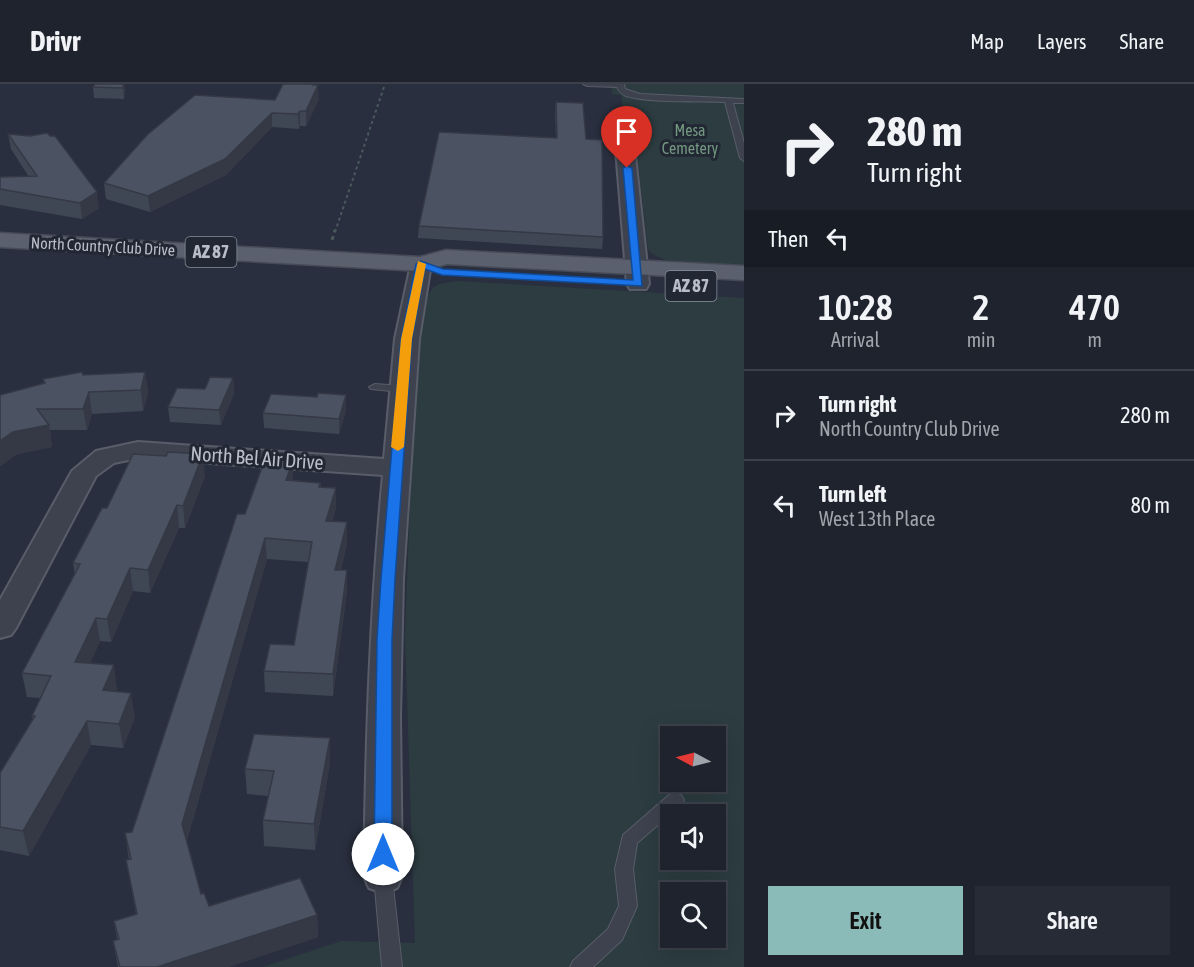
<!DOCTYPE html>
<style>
body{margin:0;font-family:"Asap Condensed",sans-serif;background:#272b36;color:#f1f3f6;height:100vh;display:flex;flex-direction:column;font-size:22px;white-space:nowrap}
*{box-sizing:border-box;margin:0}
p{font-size:20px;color:#a1a4aa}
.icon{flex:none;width:33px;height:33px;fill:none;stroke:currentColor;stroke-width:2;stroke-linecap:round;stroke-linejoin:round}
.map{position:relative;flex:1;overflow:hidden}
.panel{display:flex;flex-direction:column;background:#1f232e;width:450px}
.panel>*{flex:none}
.top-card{background:#1f232e;color:#f1f3f6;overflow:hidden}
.needle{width:39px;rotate:277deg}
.controls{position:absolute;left:660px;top:642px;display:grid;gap:12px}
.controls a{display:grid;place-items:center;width:66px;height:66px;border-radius:0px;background:#1f232e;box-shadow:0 6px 24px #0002,0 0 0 2px #3c404a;font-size:30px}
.pin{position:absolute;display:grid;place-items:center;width:51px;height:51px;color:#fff;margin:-62px -26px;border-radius:50% 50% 50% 0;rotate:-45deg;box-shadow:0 0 6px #0007}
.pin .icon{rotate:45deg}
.me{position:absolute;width:66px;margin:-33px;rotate:0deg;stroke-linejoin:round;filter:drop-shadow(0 0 4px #0008)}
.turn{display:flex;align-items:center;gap:21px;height:126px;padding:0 24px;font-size:27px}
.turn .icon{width:78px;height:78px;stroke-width:2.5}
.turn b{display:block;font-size:42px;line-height:51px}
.then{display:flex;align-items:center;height:57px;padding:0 24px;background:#0003;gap:12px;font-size:22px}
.eta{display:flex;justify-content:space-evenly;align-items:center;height:102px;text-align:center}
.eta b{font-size:36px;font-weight:600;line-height:42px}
.primary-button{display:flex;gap:12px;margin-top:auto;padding:12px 24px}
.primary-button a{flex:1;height:69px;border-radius:0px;background:#8bbbb9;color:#111;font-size:24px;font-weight:600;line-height:69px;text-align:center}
.primary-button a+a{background:#272b36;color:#f1f3f6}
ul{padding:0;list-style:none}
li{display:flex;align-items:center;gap:18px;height:90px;padding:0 24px;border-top:2px solid #3c404a}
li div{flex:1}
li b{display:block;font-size:22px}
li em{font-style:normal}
header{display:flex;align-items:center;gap:36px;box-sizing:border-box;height:84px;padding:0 30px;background:#1f232e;border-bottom:2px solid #3c404a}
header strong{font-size:28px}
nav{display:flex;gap:33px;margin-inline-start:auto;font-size:21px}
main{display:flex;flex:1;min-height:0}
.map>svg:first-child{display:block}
</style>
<header>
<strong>Drivr</strong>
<nav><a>Map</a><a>Layers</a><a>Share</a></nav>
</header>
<main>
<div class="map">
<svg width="744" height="883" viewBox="0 0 744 883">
<rect width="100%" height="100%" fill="#292f3e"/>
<g fill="#2c3c40" fill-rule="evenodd">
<path d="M611,0H744V182C722,181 660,184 648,165L635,53H627L621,11L612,10Z"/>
<path d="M459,197L744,214V883H263L341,857L415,859L405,551L415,289C416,273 423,216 432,205C438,198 451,198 459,197ZM670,652H716V698H670ZM670,730H716V776H670ZM670,808H716V854H670Z"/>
</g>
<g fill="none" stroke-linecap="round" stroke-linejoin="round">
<g stroke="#585d69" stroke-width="2">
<g id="service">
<path d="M583,0H624L625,5L640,10L744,15V19H733L744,59V77L740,74L725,18C699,17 649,19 626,12C621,10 619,8 617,3L587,2Z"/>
<path d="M617,30L621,32L622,48L627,51V55H621L614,49L613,32Z"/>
<path d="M375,300L402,302L408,305L402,308L371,305L369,303Z"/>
<path d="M675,709L681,711L684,716L681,721L637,759L633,785L637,822L622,856L593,883H570L573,877L608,845L619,822L615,785L623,751L669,711Z"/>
<path d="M383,786L390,788L392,793L402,883H382L374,793L376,788Z"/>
</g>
</g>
<g stroke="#585d69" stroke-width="4">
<g id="minor">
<path d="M624,48L633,53L649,200L646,205H630L627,200L615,53Z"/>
<path d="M421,174L428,176L431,180L419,255L403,495L400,633L402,793L397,804L383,809L369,804L364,793C366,658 370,525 383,391L138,374L114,379L96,392L16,544L11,551L0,554V516L72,387L96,367L138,358L384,375L395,255L411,180L414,176Z"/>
</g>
</g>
<g stroke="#464b57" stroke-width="3">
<path id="primary" d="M0,149L420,173L446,166L744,182V196L447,180L421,187L0,163Z"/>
</g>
<path stroke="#4b595e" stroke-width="2" stroke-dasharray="3 3" stroke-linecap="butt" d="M335,148L385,0"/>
<path stroke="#4b595e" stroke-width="3" stroke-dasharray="4 4" stroke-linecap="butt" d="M332,156L335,146"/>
<use href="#service" fill="#3d424e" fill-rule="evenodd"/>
<use href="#minor" fill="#3d424e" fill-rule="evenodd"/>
<use href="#primary" fill="#5b606e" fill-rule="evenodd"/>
</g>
<g fill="#404754">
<path d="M125,0L124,15L94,14L93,3Z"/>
<path d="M283,0H314L319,15L306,42H300L299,45L272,43L226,91L150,128L106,115L104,99L275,16Z"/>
<path d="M556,18L586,55L603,153L602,165L418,154L419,142L556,54L555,29Z"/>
<path d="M8,50L99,124L82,135L0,121V93H29L11,65Z"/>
<path d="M145,288L148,309L143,327L92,330L87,346H50L52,363L17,370L0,382V311L44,299L43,295L83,291Z"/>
<path d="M233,294L234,309L221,341L170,338L168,323L205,305Z"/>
<path d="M346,311V326L339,350L264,344L263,329L317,313Z"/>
<path d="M205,392L185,444H179L150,509L133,507L111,558L100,557L90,579L117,605L116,607L135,633L123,664L91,661L29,772L0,766V689L33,636L32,632L40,614L27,613L22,589L75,491L73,479L107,424Z"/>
<path d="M293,396L320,399L321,403L336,424L332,437L347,459L341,486L347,507L333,612L265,608L264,587L294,561L308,478L267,475L187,756L201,810L209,822L317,831L318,853L228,883H118L113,857L117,855L114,837L136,830L126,776H129L125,749L132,748L245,430Z"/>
<path d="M330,679L315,766L264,762L263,736L268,712L247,710L245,685Z"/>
</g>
<g fill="#343945">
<path d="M123,0H125L124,15L123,4Z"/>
<path d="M314,0L315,8L318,1L319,15L306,42V27Z"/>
<path d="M300,27V42L299,45L298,30Z"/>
<path d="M272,29V43L226,91L150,128L148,112Z"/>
<path d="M97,108L99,124L82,135L80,119Z"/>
<path d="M145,288L148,309L143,327L141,306Z"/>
<path d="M233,294L234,309L221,341L219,326Z"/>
<path d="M89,308L92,330L87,346L83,325Z"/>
<path d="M346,311V326L339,350V335Z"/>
<path d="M49,341L52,363L17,370L0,382V357L13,348Z"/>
<path d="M203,370L205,392L185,444L183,422Z"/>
<path d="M293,377V397L286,396Z"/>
<path d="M336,404V424L327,457L326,437Z"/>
<path d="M177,421L179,444L150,509L148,486Z"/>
<path d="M347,438V459L336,506L335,486Z"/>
<path d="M265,454L267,475L185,762L182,740Z"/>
<path d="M130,484L133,507L111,558L107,535Z"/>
<path d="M347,486V507L333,612V590Z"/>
<path d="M96,534L100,557L80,602L75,578Z"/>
<path d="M114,581L117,605L106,630L103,606Z"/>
<path d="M131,609L135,633L123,664L119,640Z"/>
<path d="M87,637L91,661L29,772L23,747Z"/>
<path d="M330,654V679L315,766L314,740Z"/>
<path d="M317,831L318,853L228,883H157Z"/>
</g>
<g fill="#4b5262" stroke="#343945" stroke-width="1.5">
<path d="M95,0H123V4L93,3Z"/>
<path d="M283,0H314L313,1H318L306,27H300L298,30L272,29L225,75L148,112L104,99L147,51L195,11L275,16Z"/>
<path d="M556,18L583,19L586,55L602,56L603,153L419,142L439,48L557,54Z"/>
<path d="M47,49L50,52H55L97,108L80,119L0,105V93L37,92L8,50L30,52Z"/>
<path d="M82,288L83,291L145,288L141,306L89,308L83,325H37L49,341L13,348L0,357V311L45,299L43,295Z"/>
<path d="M210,293L233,294L219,326L168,323L177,304L205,305Z"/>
<path d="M318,309L346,311L339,335L263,329L271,310L317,313Z"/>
<path d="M168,368L203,370L183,422L177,421L148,486L130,484L107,535L96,534L75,578L114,581L103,606L131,609L119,640L87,637L23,747L0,743V689L35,632H32L51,592L22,589L80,480L73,479L102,424H107L133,370L166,372Z"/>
<path d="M265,375L293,377L286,396L320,399L319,403L336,404L326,437L347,438L335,486H347L333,590L264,587L270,560L294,561L312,458L265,454L182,740L201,810L204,809L209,822L300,794L317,831L157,883H120L113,857L119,855L114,837L137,830L126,776L131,775L125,749L132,748L237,430H245Z"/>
<path d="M254,650L330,654L314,740L263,736L274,687L245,685Z"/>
</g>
<path fill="#1a73e8" stroke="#114b97" stroke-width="1.5" d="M627,82L632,84L642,202L442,191L425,185L412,255L395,495L392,556V770L389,775L383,777L376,775L374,770L377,556L381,495L401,255L416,180L421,177L443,185L633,196L623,84Z"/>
<path fill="#f59e0b" d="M418,177L426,180L412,255L404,363L398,367L391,363L401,255Z"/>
<g text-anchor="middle" stroke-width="6" stroke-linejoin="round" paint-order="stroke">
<g font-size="16" fill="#739780" stroke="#212733">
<text x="690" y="52">Mesa<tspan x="690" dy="18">Cemetery</tspan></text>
</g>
<g font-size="16" fill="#b9bdc9" stroke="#212733">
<text transform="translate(103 162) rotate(3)" y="6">North Country Club Drive</text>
</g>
<g fill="#212733" stroke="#8b909c" stroke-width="1.5">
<rect x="185.5" y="153" width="51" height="30" rx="4.5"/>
<rect x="665.5" y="187" width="51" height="30" rx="4.5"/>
</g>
<g font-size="18" font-weight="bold" fill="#b9bdc9">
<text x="211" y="174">AZ 87</text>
<text x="691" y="208">AZ 87</text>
</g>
<g font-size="20" fill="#b9bdc9" stroke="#212733">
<text transform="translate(257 374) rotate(4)" y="7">North Bel Air Drive</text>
</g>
</g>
</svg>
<div class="controls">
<a><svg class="needle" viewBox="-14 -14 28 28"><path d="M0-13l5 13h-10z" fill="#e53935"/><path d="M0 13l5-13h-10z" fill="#a1a4aa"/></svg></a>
<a><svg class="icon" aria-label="sound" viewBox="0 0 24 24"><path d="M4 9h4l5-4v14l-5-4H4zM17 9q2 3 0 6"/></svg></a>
<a><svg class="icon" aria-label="search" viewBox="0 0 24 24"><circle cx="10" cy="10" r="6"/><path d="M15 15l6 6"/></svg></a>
</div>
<div class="pin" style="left:627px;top:84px;background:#d93025"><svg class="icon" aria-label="arrive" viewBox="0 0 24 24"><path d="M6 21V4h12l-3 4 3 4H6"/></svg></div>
<svg class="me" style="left:383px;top:770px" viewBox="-20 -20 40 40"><circle r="19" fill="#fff"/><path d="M0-13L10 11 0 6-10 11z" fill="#1a73e8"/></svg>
</div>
<section class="panel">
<div class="top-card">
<div class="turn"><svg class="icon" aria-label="right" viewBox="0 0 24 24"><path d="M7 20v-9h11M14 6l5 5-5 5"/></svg><div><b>280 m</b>Turn right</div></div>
<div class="then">Then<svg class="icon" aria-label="left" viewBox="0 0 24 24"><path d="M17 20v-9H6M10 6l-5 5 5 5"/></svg></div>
</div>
<div class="eta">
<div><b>10:28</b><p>Arrival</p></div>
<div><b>2</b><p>min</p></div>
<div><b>470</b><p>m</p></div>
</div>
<ul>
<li><svg class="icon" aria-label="right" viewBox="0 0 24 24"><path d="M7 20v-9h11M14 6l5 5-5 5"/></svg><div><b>Turn right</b><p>North Country Club Drive</p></div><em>280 m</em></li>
<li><svg class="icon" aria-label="left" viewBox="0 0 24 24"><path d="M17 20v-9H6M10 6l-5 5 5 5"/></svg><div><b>Turn left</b><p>West 13th Place</p></div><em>80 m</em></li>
</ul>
<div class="primary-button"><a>Exit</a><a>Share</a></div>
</section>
</main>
